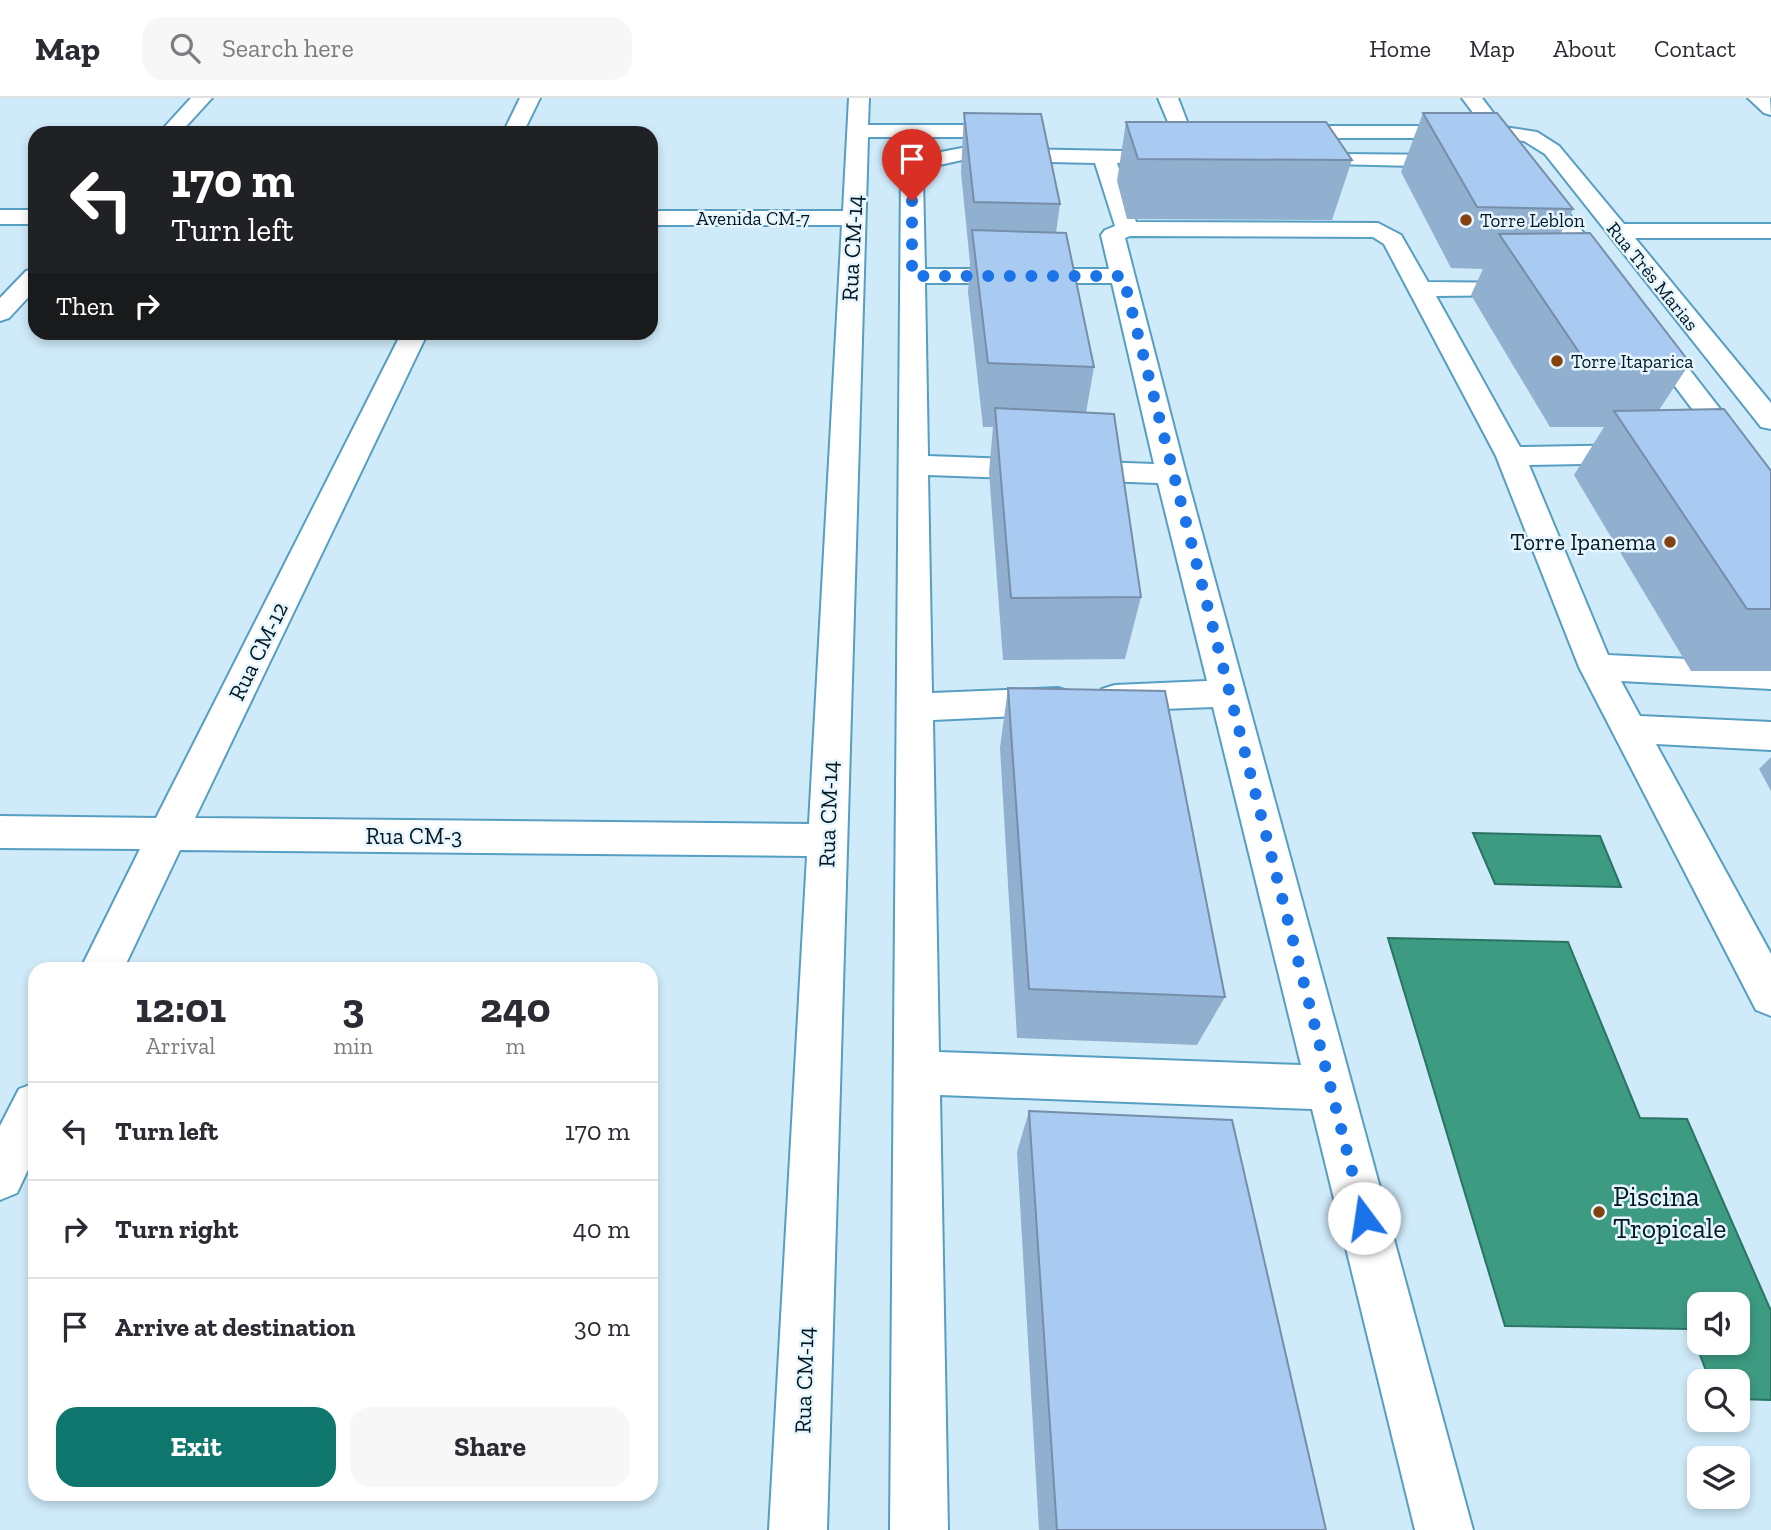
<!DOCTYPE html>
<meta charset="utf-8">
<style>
body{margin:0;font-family:"Zilla Slab",serif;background:#f7f7f7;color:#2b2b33;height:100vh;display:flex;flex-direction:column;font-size:26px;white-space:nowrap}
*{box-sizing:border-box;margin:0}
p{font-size:23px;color:#7c7c81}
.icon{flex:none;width:38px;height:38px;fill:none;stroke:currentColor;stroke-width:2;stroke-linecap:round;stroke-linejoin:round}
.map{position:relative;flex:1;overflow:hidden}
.drawer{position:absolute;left:28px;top:864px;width:630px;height:539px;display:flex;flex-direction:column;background:#fff;border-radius:21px;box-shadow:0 4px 10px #0003}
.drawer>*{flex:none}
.hud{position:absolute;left:28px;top:28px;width:630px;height:214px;border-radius:21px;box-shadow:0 4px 10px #0003;background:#202124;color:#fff;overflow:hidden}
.fabs{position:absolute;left:1687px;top:1194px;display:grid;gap:14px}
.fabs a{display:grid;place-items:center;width:63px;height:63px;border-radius:14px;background:#fff;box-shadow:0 4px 10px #0003;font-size:35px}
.pin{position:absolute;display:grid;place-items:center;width:60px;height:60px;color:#fff;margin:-72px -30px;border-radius:50% 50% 50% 0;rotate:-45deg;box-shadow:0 0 7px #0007}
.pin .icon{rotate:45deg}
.me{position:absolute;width:77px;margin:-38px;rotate:346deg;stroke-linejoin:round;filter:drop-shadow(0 0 5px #0008)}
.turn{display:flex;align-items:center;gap:24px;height:147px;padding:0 28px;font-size:32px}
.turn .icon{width:91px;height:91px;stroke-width:2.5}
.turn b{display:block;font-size:49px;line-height:60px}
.then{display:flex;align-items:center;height:66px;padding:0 28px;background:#0003;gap:14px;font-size:26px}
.eta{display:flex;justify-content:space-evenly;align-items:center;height:119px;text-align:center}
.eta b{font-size:42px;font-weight:800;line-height:49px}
.primary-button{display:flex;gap:14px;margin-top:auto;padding:14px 28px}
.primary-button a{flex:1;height:80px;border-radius:21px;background:#0f766e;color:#fff;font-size:28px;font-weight:800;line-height:80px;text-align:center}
.primary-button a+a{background:#f7f7f7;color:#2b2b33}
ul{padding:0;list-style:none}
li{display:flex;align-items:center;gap:21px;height:98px;padding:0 28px;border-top:2px solid #e1e1e2}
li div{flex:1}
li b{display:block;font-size:26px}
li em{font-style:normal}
header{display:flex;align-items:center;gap:42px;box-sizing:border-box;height:98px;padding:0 35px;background:#fff;border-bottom:2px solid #e1e1e2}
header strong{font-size:33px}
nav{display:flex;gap:38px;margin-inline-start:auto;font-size:24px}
.search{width:490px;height:63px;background:#f7f7f7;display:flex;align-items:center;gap:18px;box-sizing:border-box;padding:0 24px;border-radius:21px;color:#7c7c81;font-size:26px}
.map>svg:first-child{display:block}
</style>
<header>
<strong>Map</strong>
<div class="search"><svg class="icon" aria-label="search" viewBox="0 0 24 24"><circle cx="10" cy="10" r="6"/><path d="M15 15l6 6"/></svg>Search here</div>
<nav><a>Home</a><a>Map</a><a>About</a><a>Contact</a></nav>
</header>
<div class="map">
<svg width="1771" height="1432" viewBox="0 0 1771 1432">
<rect width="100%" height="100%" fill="#cfeaf9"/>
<g fill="#3d9b81" stroke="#2b7465" stroke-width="2" fill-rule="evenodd">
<path d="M1473,735L1600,738L1621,789L1495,786Z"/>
<path d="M1388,840L1568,844L1640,1020L1687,1021L1771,1213V1302L1738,1301V1283H1710L1690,1231L1505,1228ZM1699,1206H1738V1244H1699Z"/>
</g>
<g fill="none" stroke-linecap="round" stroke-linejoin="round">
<g stroke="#569ec2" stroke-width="4">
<g id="minor">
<path d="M191,0H212L180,35H159Z"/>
<path d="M520,0H540L523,35H503Z"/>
<path d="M849,0H869L868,27H989L996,29L999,33L996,37L989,39H868L827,1432H769L807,758L180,752L123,872H80L140,751L0,750V718L156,720L402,234H428L195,720L809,726L842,127H651V113H843Z"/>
<path d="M1158,0H1178L1191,34L1188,38H1174Z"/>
<path d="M1462,0H1482L1504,29L1537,34L1559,48L1624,126H1771V140H1635L1771,305V331L1761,329L1545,56L1524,43L1498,40H1280L1273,38L1270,34L1273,30L1280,28H1483Z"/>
<path d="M1748,0H1770L1771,17L1764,15Z"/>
<path d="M962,50L1173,54L1180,56L1184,60L1180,64L1117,65L1136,124L1378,125L1401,137L1428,184L1535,185L1538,190L1535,195L1526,197L1436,198L1520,349L1638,347L1648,350L1652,356L1648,362L1638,365L1529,367L1608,557L1771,565V591L1621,583L1640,618L1771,624V652L1656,646L1771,856V918L1756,912L1579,569L1496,358L1384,146L1373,139L1130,138L1125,140L1186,376L1473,1432H1415L1312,1011L940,997L948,1432H890L901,78L920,58ZM962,62L1095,65L1115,128L1105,132L1101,137L1109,171H925L923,80L935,68ZM925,185H1112L1154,366L928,358ZM928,377L1158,385L1207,583L1115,587L1102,591L1097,600L1102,609L1115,613L1213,609L1301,967L939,954L933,622L1058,616L1071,612L1076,603L1071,594L1058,590L932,595Z"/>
<path d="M1339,56L1457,57L1465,58L1468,63L1465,68L1457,69L1332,66L1328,62L1332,58Z"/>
<path d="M1534,79L1542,81L1613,173L1616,178L1613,183L1604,185L1595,183L1523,86L1526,81Z"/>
<rect x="0" y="112" width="35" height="14"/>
<path d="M35,171V192L9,220L0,223V200L26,173Z"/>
<path d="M1649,228L1658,231L1748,347L1752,353L1748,359L1738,362L1728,359L1636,236L1640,231Z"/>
<path d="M35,985V1057L17,1095L0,1102V1028L19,991Z"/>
</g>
</g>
<use href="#minor" fill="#fff" fill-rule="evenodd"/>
</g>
<g fill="#91afcf">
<path d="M964,15L1060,106L1056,135L1094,269L1086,315L1141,499L1125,561L1003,562L989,374L993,329H983L968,194L970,165L961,74Z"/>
<path d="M1423,15L1573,111L1561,135L1690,265L1659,312L1771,511V573H1691L1574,377L1604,329H1550L1471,197L1483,171L1451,170L1401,74Z"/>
<path d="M1126,24L1352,62L1332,122L1127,121L1117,83Z"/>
<path d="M1008,590L1225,899L1197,947L1017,940L1000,650Z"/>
<path d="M1771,659V693L1759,671Z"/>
<path d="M1029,1013L1326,1432H1039L1017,1054Z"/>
</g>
<g fill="#a9cbf1" stroke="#768ea9" stroke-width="2">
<path d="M964,15L1041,16L1060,106L974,104Z"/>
<path d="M1423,15H1497L1573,111L1477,109Z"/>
<path d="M1126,24H1326L1352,62L1138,61Z"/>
<path d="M972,132L1066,135L1094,269L988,265Z"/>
<path d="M1590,135L1690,265L1587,266L1499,136Z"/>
<path d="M995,310L1114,316L1141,499L1011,500Z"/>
<path d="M1724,311L1771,373V511H1747L1614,313Z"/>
<path d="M1008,590L1165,593L1225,899L1029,891Z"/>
<path d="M1029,1013L1232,1022L1326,1432H1057Z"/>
</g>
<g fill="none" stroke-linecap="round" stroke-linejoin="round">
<path stroke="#1a73e8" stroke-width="12" stroke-dasharray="0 21.6" d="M912,103V178H1123L1364,1120"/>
</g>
<g fill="#844211" stroke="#e7f5fd" stroke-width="2.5">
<circle cx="1466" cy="122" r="7"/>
<circle cx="1557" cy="263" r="7"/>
<circle cx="1670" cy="444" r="7"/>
<circle cx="1599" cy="1114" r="7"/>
</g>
<g text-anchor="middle" stroke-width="5" stroke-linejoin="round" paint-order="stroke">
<g font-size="19" fill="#001825" stroke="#e7f5fd">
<text x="753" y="127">Avenida CM-7</text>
<text transform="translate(1653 178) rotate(51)" y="7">Rua Três Marias</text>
</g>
<g font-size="19" fill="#001825" stroke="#e7f5fd" text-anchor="start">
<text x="1480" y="129">Torre Leblon</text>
<text x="1571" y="270">Torre Itaparica</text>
</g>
<g font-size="23" fill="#001825" stroke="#e7f5fd">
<text transform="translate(852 150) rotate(-87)" y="8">Rua CM-14</text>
<text transform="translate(258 553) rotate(-64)" y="8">Rua CM-12</text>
<text transform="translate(828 716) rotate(-88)" y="8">Rua CM-14</text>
<text x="414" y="746">Rua CM-3</text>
<text transform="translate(804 1282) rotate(-88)" y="8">Rua CM-14</text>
</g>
<g font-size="23" fill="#001825" stroke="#e7f5fd" text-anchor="end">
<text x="1656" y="452">Torre Ipanema</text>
</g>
<g font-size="28" fill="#001825" stroke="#e7f5fd" text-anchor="start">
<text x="1613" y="1108">Piscina<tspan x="1613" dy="32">Tropicale</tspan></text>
</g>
</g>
</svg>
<div class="fabs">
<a><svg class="icon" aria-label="sound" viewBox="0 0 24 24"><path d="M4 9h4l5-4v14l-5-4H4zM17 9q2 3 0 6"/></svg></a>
<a><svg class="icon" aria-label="search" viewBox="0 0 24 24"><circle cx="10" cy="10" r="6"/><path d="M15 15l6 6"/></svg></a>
<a><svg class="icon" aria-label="layers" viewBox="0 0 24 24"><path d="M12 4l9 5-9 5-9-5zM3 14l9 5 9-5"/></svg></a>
</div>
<div class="pin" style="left:912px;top:103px;background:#d93025"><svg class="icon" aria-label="arrive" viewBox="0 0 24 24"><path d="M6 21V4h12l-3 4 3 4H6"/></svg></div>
<svg class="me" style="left:1364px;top:1120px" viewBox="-20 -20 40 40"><circle r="19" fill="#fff"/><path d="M0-13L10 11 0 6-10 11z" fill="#1a73e8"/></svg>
<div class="hud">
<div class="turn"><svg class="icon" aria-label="left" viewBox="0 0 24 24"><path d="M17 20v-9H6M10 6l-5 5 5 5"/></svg><div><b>170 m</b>Turn left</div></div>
<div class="then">Then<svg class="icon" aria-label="right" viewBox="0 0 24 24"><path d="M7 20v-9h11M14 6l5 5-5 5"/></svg></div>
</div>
<section class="drawer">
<div class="eta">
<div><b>12:01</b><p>Arrival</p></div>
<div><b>3</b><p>min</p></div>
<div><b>240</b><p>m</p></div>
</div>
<ul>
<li><svg class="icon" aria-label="left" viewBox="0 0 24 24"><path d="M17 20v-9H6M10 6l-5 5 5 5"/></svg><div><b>Turn left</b></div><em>170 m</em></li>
<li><svg class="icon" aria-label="right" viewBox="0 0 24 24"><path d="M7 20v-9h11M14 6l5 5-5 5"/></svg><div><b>Turn right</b></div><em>40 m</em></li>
<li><svg class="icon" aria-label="arrive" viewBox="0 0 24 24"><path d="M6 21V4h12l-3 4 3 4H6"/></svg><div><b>Arrive at destination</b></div><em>30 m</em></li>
</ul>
<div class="primary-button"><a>Exit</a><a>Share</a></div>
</section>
</div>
